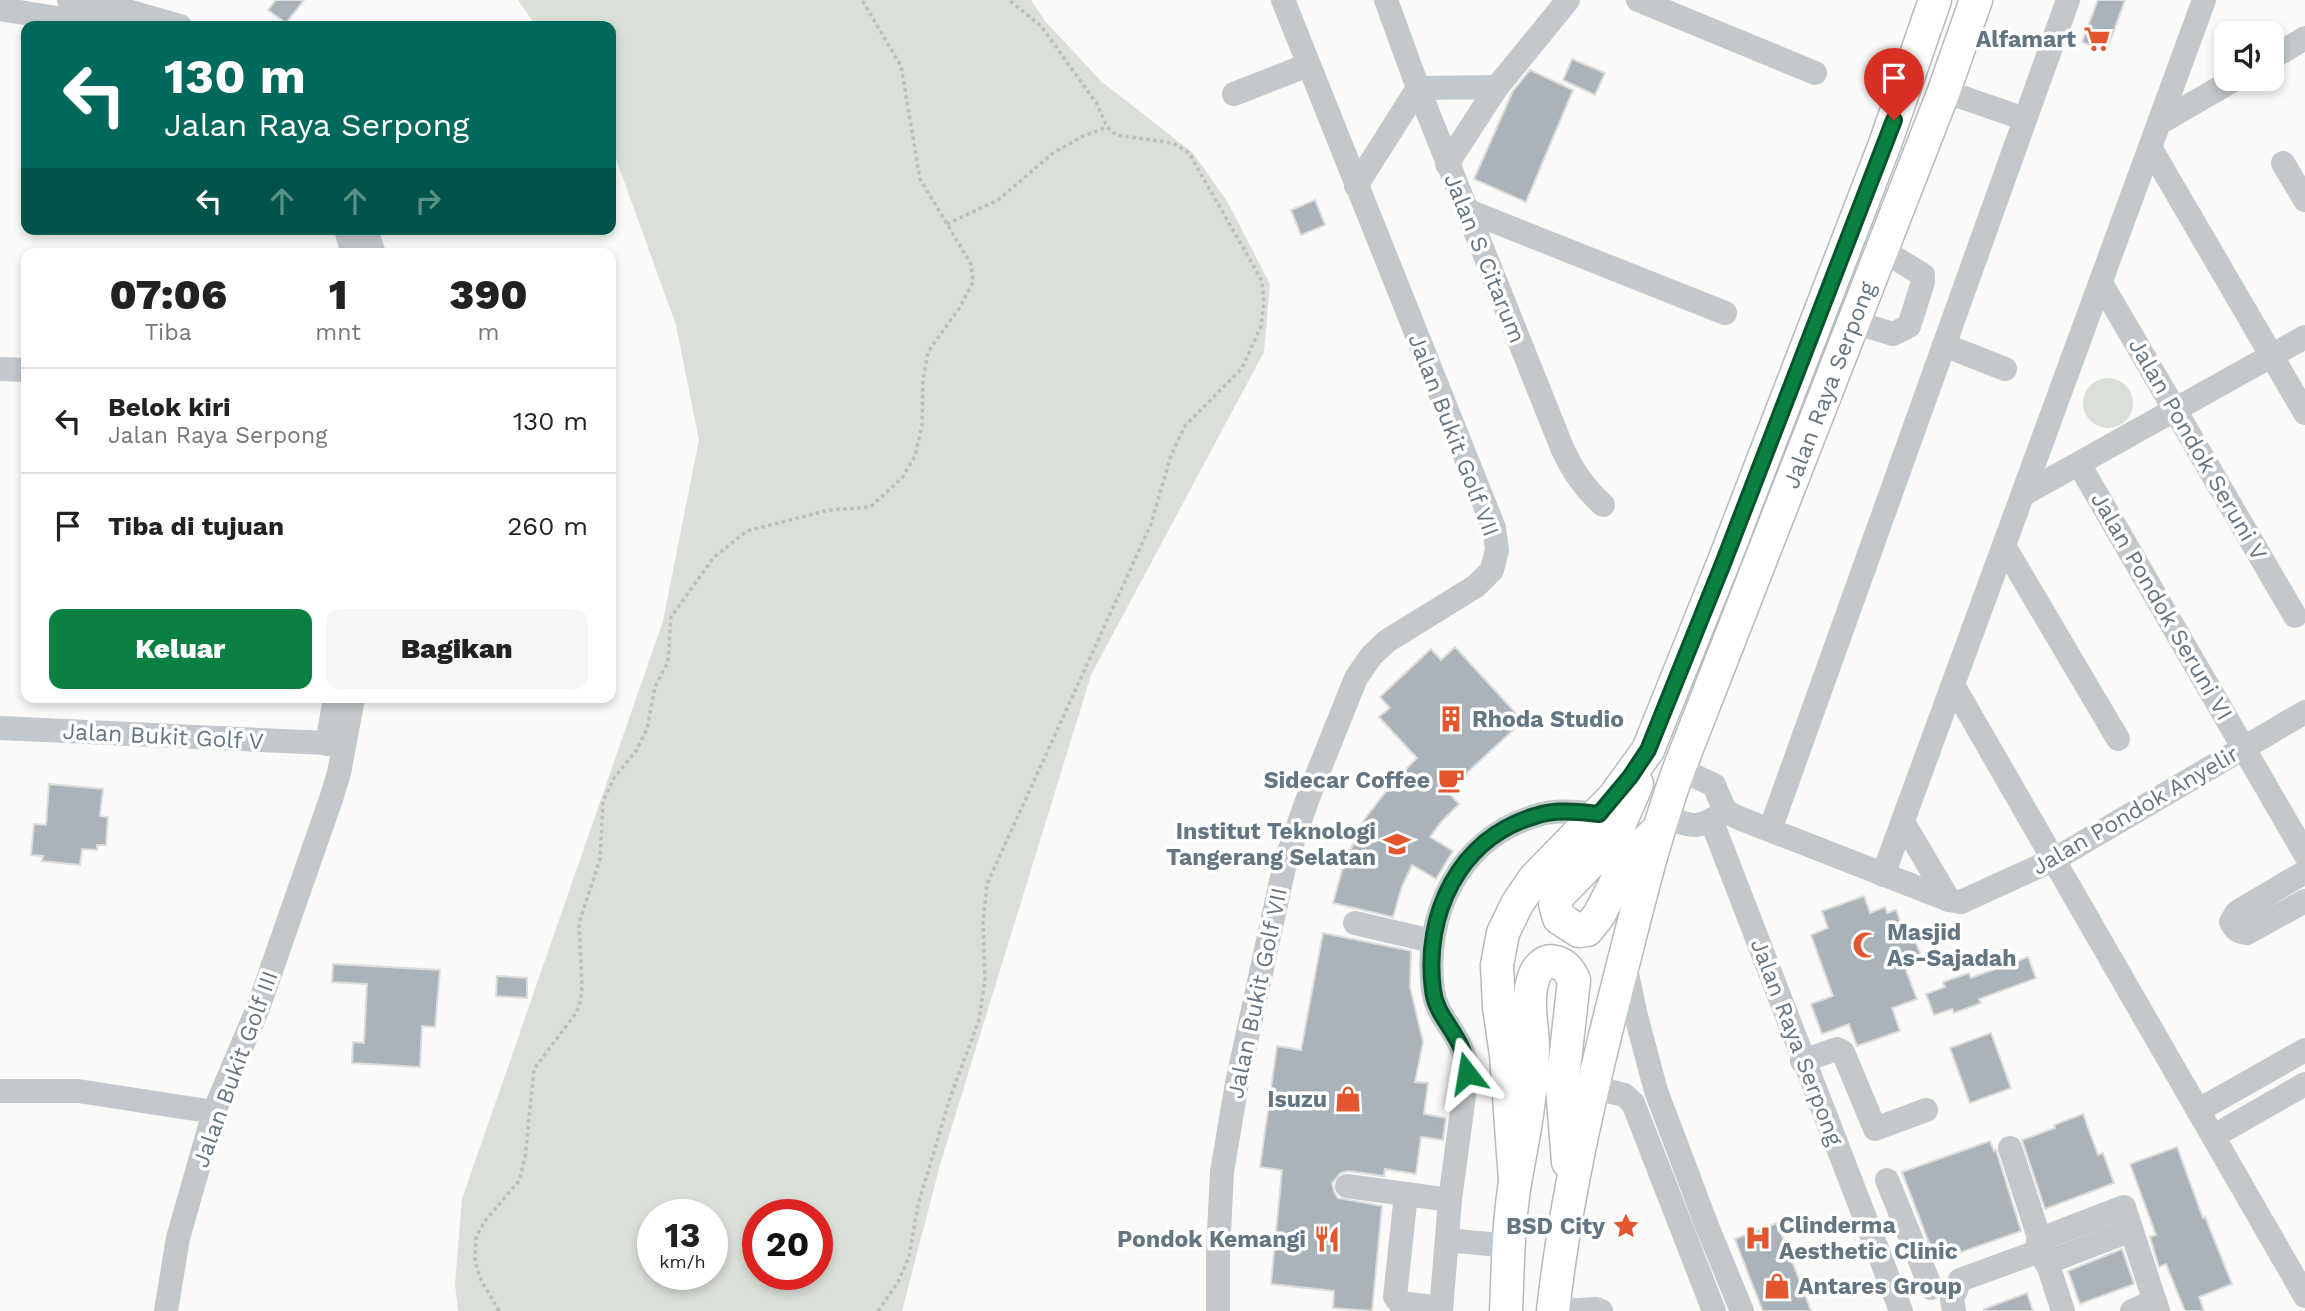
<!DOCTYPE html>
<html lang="id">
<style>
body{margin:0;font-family:"Work Sans",sans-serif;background:#f6f6f6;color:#222;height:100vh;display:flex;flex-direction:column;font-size:26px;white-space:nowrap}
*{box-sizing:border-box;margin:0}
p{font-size:23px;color:#767676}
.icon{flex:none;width:38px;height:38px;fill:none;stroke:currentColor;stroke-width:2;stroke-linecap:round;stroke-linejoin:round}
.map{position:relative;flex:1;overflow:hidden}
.panel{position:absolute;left:21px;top:248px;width:595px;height:455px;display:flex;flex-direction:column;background:#fff;border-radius:14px;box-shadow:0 4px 10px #0003}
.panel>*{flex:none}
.guide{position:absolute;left:21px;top:21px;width:595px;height:214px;border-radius:14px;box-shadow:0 4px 10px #0003;background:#00695c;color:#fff;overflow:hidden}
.fabs{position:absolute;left:2214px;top:21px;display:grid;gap:14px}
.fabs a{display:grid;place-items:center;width:70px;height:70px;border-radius:14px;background:#fff;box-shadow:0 4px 10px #0003;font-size:35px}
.speed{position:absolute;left:637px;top:1199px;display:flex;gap:14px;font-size:35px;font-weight:700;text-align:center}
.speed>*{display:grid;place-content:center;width:91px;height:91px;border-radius:50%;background:#fff;box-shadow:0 4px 10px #0003;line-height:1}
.speed small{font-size:18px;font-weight:400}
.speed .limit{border:10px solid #d22;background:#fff;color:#111}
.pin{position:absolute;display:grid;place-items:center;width:60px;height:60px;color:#fff;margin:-72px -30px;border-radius:50% 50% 50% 0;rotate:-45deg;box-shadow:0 0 7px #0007}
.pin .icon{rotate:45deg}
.me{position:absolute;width:77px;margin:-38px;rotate:346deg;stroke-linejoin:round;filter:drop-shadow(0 0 5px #0008)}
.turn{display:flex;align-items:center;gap:24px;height:147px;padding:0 28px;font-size:32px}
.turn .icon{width:91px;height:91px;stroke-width:2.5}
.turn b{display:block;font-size:49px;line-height:60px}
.lanes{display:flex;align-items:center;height:66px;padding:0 28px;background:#0003;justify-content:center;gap:35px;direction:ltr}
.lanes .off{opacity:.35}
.eta{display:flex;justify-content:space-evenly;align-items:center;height:119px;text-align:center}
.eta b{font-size:42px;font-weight:800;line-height:49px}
.button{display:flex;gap:14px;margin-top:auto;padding:14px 28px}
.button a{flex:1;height:80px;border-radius:14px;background:#0b8043;color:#fff;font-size:28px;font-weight:800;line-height:80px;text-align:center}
.button a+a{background:#f6f6f6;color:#222}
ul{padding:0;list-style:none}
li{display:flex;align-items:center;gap:21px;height:105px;padding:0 28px;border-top:2px solid #e0e0e0}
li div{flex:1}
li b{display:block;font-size:26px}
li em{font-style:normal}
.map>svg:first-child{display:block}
</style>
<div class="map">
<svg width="2305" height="1311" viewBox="0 0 2305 1311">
<rect width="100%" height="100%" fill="#fafaf8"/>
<g fill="#dadfd7" fill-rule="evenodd">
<path d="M518,0H1031L1045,21L1102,82L1193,153L1227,201L1270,284L1264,352L1091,675L940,1165L902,1311H458L455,1284L462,1199L663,621L699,440L676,325L611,145V26H536ZM653,1214H712V1274H653ZM758,1214H817V1274H758Z"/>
<circle cx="2108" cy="403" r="25"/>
</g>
<g fill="#aab3b9" stroke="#dcdcda" stroke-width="2">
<path d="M276,0H304L286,23L268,10Z"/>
<path d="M2098,0H2125L2106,52L2082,42Z"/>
<path d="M1572,59L1605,73L1595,95L1563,80Z"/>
<path d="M1530,70L1573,90L1526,202L1474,179L1513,91Z"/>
<path d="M1315,200L1325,225L1301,235L1291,210Z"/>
<path d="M1455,647L1523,721L1447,791L1459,804L1441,822L1430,837L1453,851L1436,879L1412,865L1402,886L1393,917L1333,903L1343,867L1364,820L1394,781L1417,758L1379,717L1390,708L1380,697L1431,649L1441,660Z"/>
<path d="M49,784L103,789L100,816L108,817L106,845H97V850L82,849L80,865L42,861L43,856L31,855L34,824L46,825Z"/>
<path d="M1864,896L1870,913L1885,907L1887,913L1896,910L1904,932L1911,929L1921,956L1903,963L1917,999L1892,1008L1900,1031L1857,1046L1849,1024L1822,1034L1811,1004L1833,996L1811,935L1828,928L1822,911Z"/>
<path d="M1323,933L1411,951L1410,987L1423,1042L1415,1082L1428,1083L1424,1114L1446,1118L1443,1140L1421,1137L1416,1174L1385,1169L1384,1176L1348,1171L1341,1173L1332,1183L1334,1192L1338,1198L1382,1206L1372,1311L1333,1308L1334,1291L1271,1284L1282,1170L1260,1167L1277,1046L1301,1050Z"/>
<path d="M2028,957L2036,978L1979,999L1981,1003L1954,1013L1952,1009L1934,1015L1926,994L1945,987L1943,982L1969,973L1971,978Z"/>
<path d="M333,964L440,970L435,1027L422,1026L420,1067L352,1063L353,1042L364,1043L367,984L332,982Z"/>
<path d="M497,976L527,978V998L496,996Z"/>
<path d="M1991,1033L2011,1088L1970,1103L1950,1048Z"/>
<path d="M2083,1114L2098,1155L2103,1153L2114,1183L2045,1209L2022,1140L2055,1128L2054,1125Z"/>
<path d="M1990,1141L1994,1151L1996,1150L2021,1231L1936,1261L1902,1172Z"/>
<path d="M2177,1147L2203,1218L2205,1217L2232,1284L2199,1297L2204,1311H2185L2166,1264L2159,1267L2150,1237L2156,1235L2130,1164Z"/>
<path d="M1777,1223L1802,1287L1811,1311H1763L1749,1276L1735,1239Z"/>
<path d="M2122,1249L2134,1284L2080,1304L2068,1271Z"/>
<path d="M2027,1293L2033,1311H1984V1309Z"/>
</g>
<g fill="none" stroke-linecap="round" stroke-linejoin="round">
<g stroke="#b5babe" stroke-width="35">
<g id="major">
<path d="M1637,784L1617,830L1595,858L1557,897L1555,904L1559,918L1579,931L1587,930L1599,915L1629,857L1656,832"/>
<path d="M1515,1181L1506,1055L1499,1007L1497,965L1503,933L1517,904L1534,879L1614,797L1648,750L1724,561L1885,144L1935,0"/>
<path d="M1506,1311C1508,1267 1508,1221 1516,1177C1524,1134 1532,1093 1533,1049C1533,1027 1526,1001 1533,980C1536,969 1544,959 1555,962C1565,964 1570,971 1574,980L1562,1087L1568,1162"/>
<path d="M1553,1311C1565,1202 1590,1094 1617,988C1636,914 1653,840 1679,769L1944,91L1976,0"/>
</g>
</g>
<g stroke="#bbbfc2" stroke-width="3.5" stroke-dasharray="3.5 3.5" stroke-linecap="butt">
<path d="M947,224L998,200L1053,153L1083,136L1107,127"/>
<path d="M499,1311L481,1280L475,1262L476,1237L485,1221L519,1181L525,1158L534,1069L576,1013L580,1003L582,986L579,923L600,859L603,801L614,778L636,751L647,729L655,687L668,662L671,617L714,557L747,531L829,510L870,507L902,478L915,456L922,425L923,379L928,352L960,307L973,282L971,264L920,179L901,66L862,0"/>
<path d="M878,1311L898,1282L909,1257L918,1205L950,1098L979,1020L985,979L983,923L987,884L1151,524L1171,455L1185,426L1242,368L1261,326L1264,304L1262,281L1189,153L1173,143L1116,135L1107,127L1097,104L1041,26L1009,0"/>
</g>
<g stroke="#c3c8cc" stroke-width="24">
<path d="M69,0L113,7L180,26"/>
<path d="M1386,0L1418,88L1563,450C1573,472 1585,489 1603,505"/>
<path d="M1638,0L1815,73"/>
<path d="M0,9L107,26"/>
<path d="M2272,58L2305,38"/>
<path d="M1497,87L1568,0"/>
<path d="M1944,91L2025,119"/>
<path d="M1234,94L1308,65"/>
<path d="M2161,122L2235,79"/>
<path d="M2151,149L2305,413"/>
<path d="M2283,163L2305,200"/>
<path d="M1356,186L1418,88L1497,87L1447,164"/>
<path d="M1466,210L1725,313"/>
<path d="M346,229L353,254"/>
<path d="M366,229L374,254"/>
<path d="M2101,283L2295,616"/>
<path d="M1854,322L1893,334L1909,326L1923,282V275L1882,250"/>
<path d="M1944,345L2005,369"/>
<path d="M0,369L26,370"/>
<path d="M2079,464L2305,854"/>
<path d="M2024,494L2305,337"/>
<path d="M2004,546L2118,739"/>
<path d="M1953,685L2305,1296"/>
<path d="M0,728L327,743"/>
<path d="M327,744L335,698"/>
<path d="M1679,769L1714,785L1725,811L1739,818L1949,900L1961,902"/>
<path d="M1662,815C1691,827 1699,831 1725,811"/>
<path d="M1712,822L1901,1311"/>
<path d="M1903,822L1949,900"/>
<path d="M1770,830L2068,0"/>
<path d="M2305,872L2237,912L2231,922C2235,930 2238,932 2247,933L2305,901"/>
<path d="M1883,875L2204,0"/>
<path d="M1961,902L2055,859L2305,712"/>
<path d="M1355,923L1432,941"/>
<path d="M1625,964L1635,1012L1656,1091L1707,1226L1742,1311"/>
<path d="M1802,1061L1837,1049L1843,1052L1875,1129L1926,1110"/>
<path d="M1592,1087L1624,1095L1633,1103L1714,1311"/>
<path d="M0,1091H78L214,1112"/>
<path d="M2199,1110L2305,1050"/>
<path d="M2214,1136L2305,1084"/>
<path d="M2010,1148L2063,1311"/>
<path d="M1887,1180L1931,1288"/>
<path d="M1347,1186L1450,1200"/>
<path d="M1406,1194L1395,1297L1400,1303L1441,1308"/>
<path d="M1447,1240L1509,1246"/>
<path d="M2038,1240L2124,1207L2158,1311"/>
<path d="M2046,1263L2131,1230"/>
<path d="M166,1311L178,1238L214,1112L258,1008L331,799L339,773L353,698"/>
<path d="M1218,1311V1252L1222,1172L1237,1083L1285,863L1309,795L1356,678L1371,656L1387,641L1476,586L1492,570L1497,550L1494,528L1283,0"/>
<path d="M1441,1311L1450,1200L1467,1073C1466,1036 1436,1020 1433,990C1423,915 1459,839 1535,816C1555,809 1578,812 1599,814"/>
<path d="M1563,1311L1596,1309L1601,1311"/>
<path d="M1954,1311L1952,1299L1960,1280L2042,1250"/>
<path d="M2132,1311L2155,1301"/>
</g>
<use href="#major" stroke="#fff" stroke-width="32"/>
</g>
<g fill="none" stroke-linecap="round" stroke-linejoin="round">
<g stroke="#07532c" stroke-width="18">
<path id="route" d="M1467,1073C1466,1036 1436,1020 1433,990C1423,915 1459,838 1535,816C1556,809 1578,812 1599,814L1630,777L1648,750L1724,561L1894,120"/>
</g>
<use href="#route" stroke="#0b8043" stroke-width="12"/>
</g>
<defs>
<g id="supermarket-bare" transform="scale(2.1)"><path d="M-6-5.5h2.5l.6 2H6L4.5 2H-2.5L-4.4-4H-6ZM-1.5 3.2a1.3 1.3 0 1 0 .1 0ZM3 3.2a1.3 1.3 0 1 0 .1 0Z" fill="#e4572e" stroke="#fff" stroke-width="2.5" paint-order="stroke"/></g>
<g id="building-bare" transform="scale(2.1)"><path d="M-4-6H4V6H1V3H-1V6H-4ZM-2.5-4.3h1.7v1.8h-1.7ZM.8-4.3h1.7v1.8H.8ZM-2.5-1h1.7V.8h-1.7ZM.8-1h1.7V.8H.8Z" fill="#e4572e" stroke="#fff" stroke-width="2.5" paint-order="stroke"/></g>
<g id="cafe-bare" transform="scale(2.1)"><path d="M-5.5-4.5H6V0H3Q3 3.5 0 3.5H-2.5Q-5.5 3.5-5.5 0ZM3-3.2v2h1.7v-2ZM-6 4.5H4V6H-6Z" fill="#e4572e" stroke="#fff" stroke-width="2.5" paint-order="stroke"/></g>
<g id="university-bare" transform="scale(2.1)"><path d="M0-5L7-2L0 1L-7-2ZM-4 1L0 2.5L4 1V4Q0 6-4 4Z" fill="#e4572e" stroke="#fff" stroke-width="2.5" paint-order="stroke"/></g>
<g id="mosque-bare" transform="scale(2.1)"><path d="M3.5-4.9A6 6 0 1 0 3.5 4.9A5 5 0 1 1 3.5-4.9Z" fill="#e4572e" stroke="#fff" stroke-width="2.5" paint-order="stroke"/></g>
<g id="shop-bare" transform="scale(2.1)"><path d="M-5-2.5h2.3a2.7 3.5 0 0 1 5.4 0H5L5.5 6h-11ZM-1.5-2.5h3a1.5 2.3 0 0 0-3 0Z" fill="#e4572e" stroke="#fff" stroke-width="2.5" paint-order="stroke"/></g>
<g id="sight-bare" transform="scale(2.1)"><path d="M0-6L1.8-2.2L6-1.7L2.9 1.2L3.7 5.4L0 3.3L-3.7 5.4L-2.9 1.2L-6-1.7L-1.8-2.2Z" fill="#e4572e" stroke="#fff" stroke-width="2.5" paint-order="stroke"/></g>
<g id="hospital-bare" transform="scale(2.1)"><path d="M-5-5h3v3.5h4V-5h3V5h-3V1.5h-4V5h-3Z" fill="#e4572e" stroke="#fff" stroke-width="2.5" paint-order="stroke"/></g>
<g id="restaurant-bare" transform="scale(2.1)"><path d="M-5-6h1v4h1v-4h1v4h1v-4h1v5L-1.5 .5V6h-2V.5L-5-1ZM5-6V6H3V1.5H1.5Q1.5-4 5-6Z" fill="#e4572e" stroke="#fff" stroke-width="2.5" paint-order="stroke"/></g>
</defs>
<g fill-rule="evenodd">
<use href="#supermarket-bare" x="2097" y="39"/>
<use href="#building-bare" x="1451" y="719"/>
<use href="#cafe-bare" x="1451" y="780"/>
<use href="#university-bare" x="1397" y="844"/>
<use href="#mosque-bare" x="1866" y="945"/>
<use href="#shop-bare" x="1348" y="1099"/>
<use href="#sight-bare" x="1626" y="1226"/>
<use href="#hospital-bare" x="1758" y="1238"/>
<use href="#restaurant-bare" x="1327" y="1239"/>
<use href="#shop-bare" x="1777" y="1286"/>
</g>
<g text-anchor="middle" stroke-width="7" stroke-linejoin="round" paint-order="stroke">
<g font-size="23" font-weight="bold" fill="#657683" stroke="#fff" text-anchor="end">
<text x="2076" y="47">Alfamart</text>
<text x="1472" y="727" text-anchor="start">Rhoda Studio</text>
<text x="1430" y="788">Sidecar Coffee</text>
<text x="1376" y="839">Institut Teknologi<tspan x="1376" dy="26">Tangerang Selatan</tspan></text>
<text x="1887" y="940" text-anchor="start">Masjid<tspan x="1887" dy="26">As-Sajadah</tspan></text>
<text x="1327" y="1107">Isuzu</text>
<text x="1779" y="1233" text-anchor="start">Clinderma<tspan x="1779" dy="26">Aesthetic Clinic</tspan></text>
<text x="1605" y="1234">BSD City</text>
<text x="1306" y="1247">Pondok Kemangi</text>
<text x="1798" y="1294" text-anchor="start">Antares Group</text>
</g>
<g font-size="23" fill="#657683" stroke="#fff">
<text transform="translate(1485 258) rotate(68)" y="8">Jalan S Citarum</text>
<text transform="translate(1829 385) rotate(-69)" y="8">Jalan Raya Serpong</text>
<text transform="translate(1454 435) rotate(69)" y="8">Jalan Bukit Golf VII</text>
<text transform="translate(2198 449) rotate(60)" y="8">Jalan Pondok Seruni V</text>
<text transform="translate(2162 606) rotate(60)" y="8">Jalan Pondok Seruni VI</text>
<text transform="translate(163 736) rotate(3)" y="8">Jalan Bukit Golf V</text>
<text transform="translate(2135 810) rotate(-30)" y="8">Jalan Pondok Anyelir</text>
<text transform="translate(1257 993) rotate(-78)" y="8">Jalan Bukit Golf VII</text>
<text transform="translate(1797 1042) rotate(69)" y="8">Jalan Raya Serpong</text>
<text transform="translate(235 1069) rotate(-70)" y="8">Jalan Bukit Golf III</text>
</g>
</g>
</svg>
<div class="fabs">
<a><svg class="icon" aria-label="sound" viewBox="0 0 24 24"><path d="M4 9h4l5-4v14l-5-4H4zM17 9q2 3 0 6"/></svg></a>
</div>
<div class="speed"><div>13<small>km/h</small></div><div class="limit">20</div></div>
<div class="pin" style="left:1894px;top:120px;background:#d93025"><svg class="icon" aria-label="arrive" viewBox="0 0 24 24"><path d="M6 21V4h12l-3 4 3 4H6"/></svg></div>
<svg class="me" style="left:1467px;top:1073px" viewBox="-20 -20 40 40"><path d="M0-17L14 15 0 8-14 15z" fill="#0b8043" stroke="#fff" stroke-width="4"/></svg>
<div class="guide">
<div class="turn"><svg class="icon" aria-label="left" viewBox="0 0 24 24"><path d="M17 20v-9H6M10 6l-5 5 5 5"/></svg><div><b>130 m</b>Jalan Raya Serpong</div></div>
<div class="lanes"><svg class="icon" aria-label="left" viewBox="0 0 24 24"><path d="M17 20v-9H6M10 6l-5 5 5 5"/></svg><svg class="icon off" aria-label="ahead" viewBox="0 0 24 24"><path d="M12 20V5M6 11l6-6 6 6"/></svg><svg class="icon off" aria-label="ahead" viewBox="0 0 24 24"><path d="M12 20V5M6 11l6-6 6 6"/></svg><svg class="icon off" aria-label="right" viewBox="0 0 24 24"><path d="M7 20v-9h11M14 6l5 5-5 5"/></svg></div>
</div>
<section class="panel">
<div class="eta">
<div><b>07:06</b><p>Tiba</p></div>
<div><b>1</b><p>mnt</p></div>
<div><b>390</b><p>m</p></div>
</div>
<ul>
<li><svg class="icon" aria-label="left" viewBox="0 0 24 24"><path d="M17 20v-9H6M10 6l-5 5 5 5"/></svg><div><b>Belok kiri</b><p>Jalan Raya Serpong</p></div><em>130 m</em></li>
<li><svg class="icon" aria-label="arrive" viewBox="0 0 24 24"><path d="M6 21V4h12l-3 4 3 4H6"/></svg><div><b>Tiba di tujuan</b></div><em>260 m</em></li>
</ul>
<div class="button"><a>Keluar</a><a>Bagikan</a></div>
</section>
</div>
